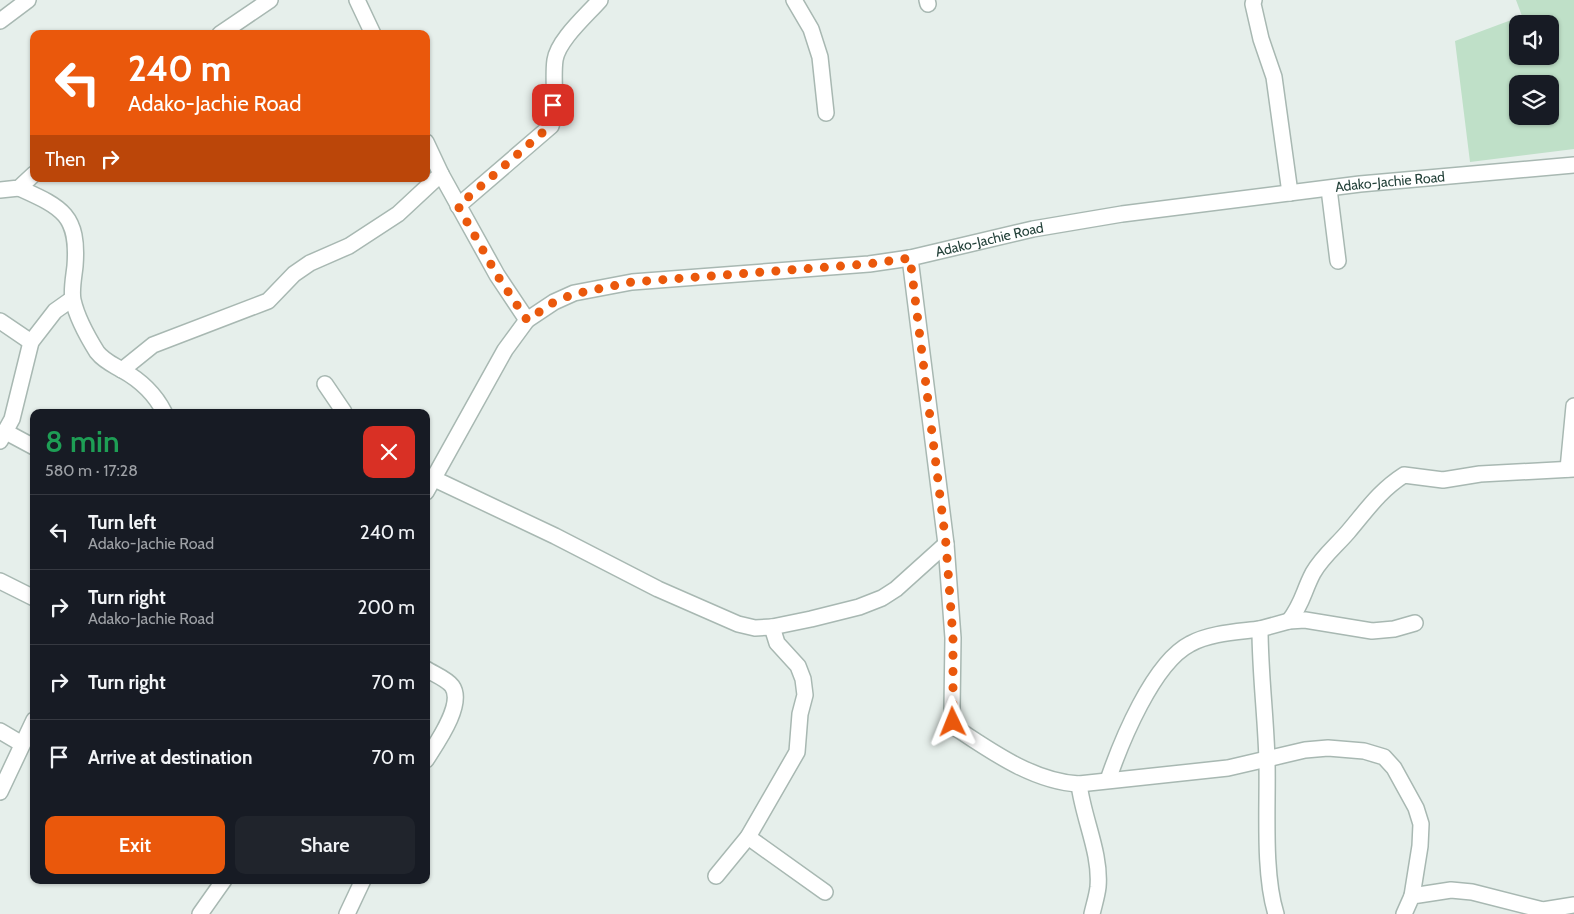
<!DOCTYPE html>
<meta charset="utf-8">
<style>
body{margin:0;font-family:Cabin,sans-serif;background:#20242c;color:#f1f3f6;height:100vh;display:flex;flex-direction:column;font-size:19px;white-space:nowrap}
*{box-sizing:border-box;margin:0}
p{font-size:16px;color:#9ea1a6}
.icon{flex:none;width:28px;height:28px;fill:none;stroke:currentColor;stroke-width:2;stroke-linecap:round;stroke-linejoin:round}
.map{position:relative;flex:1;overflow:hidden}
.panel{position:absolute;left:30px;top:409px;width:400px;height:475px;display:flex;flex-direction:column;background:#171b24;border-radius:10px;box-shadow:0 1px 4px #0004}
.panel>*{flex:none}
.hud{position:absolute;left:30px;top:30px;width:400px;height:152px;border-radius:10px;box-shadow:0 1px 4px #0004;background:#ea580c;color:#fff;overflow:hidden}
.buttons{position:absolute;left:1509px;top:15px;display:grid;gap:10px}
.buttons a{display:grid;place-items:center;width:50px;height:50px;border-radius:10px;background:#171b24;box-shadow:0 1px 4px #0004;font-size:25px}
.pin{position:absolute;display:grid;place-items:center;width:42px;height:42px;color:#fff;margin:-21px;border-radius:10px;box-shadow:0 2px 8px #0006}
.me{position:absolute;width:55px;margin:-28px;rotate:358deg;stroke-linejoin:round;filter:drop-shadow(0 0 4px #0008)}
.turn{display:flex;align-items:center;gap:18px;height:105px;padding:0 15px;font-size:22px}
.turn .icon{width:65px;height:65px;stroke-width:2.5}
.turn b{display:block;font-size:35px;line-height:42px}
.then{display:flex;align-items:center;height:48px;padding:0 15px;background:#0003;gap:10px;font-size:19px}
.round{display:grid;place-items:center;flex:none;width:52px;height:52px;border-radius:10px;background:#20242c}
.head{display:flex;align-items:center;justify-content:space-between;height:85px;padding:0 15px}
h1{font-size:30px;font-weight:600;line-height:38px;color:#1e9e55}
.cta{display:flex;gap:10px;margin-top:auto;padding:10px 15px}
.cta a{flex:1;height:58px;border-radius:10px;background:#ea580c;color:#fff;font-size:20px;font-weight:600;line-height:58px;text-align:center}
.cta a+a{background:#20242c;color:#f1f3f6}
ul{padding:0;list-style:none}
li{display:flex;align-items:center;gap:15px;height:75px;padding:0 15px;border-top:1px solid #363941}
li div{flex:1}
li b{display:block;font-size:19px}
li em{font-style:normal}
.map>svg:first-child{display:block}
</style>
<div class="map">
<svg width="1574" height="914" viewBox="0 0 1574 914">
<rect width="100%" height="100%" fill="#e6efeb"/>
<path fill="#bfe0c8" fill-rule="evenodd" d="M1516,0H1574V149L1470,162L1455,41L1522,16ZM1518,24H1550V56H1518ZM1518,84H1550V116H1518Z"/>
<g fill="none" stroke-linecap="round" stroke-linejoin="round">
<g stroke="#a8b8b2" stroke-width="18">
<g id="minor">
<path d="M794,0L811,29L820,57L826,113"/>
<path d="M927,0L928,4"/>
<path d="M1254,0L1253,4L1261,39L1274,77L1290,193"/>
<path d="M0,21L28,0"/>
<path d="M220,34L270,0"/>
<path d="M19,188C61,207 79,214 75,266C74,276 71,290 73,300C77,318 87,336 97,352C104,361 112,364 122,370C140,380 155,394 164,412"/>
<path d="M1329,189L1338,261"/>
<path d="M0,190L19,188L34,174"/>
<path d="M458,206L551,126C558,106 552,81 555,60C558,40 587,15 600,0"/>
<path d="M910,258L946,544L953,638L952,708L953,722L959,730C995,754 1036,782 1079,784L1228,768L1305,750L1328,748L1364,751L1384,757L1394,768L1416,808L1421,824L1420,846L1412,896"/>
<path d="M0,321L31,342"/>
<path d="M122,370L153,345L268,301L294,274L310,263L349,246L398,214L441,174"/>
<path d="M325,384L344,412"/>
<path d="M6,432L34,447"/>
<path d="M0,441L12,419L31,342L55,311L72,299"/>
<path d="M1568,469L1574,406"/>
<path d="M426,475L555,536L658,589L738,624L755,628L772,627L811,619L859,607L882,598L896,589L946,544"/>
<path d="M426,492L505,350L527,320"/>
<path d="M0,581L34,598"/>
<path d="M1289,621C1303,603 1303,592 1313,573C1322,557 1336,546 1348,532C1366,511 1379,491 1404,475L1443,480L1480,474L1574,469"/>
<path d="M426,669C434,674 447,679 452,686C465,704 436,744 426,760"/>
<path d="M0,731L22,744"/>
<path d="M1108,780C1121,742 1153,663 1190,644C1210,633 1237,632 1260,629"/>
<path d="M1079,784C1083,818 1101,853 1098,887C1097,896 1094,905 1092,914"/>
<path d="M0,792L34,720"/>
<path d="M748,837L825,892"/>
<path d="M716,876L748,837L797,752L800,714L805,695L803,679L798,666L777,643L772,627"/>
<path d="M200,914L224,880"/>
<path d="M347,914L363,880"/>
<path d="M1276,914C1263,872 1268,808 1267,762C1266,718 1260,673 1260,629L1289,621L1305,620L1372,631L1394,629L1415,623"/>
<path d="M1404,914L1412,896L1451,890L1472,892L1543,910L1574,905"/>
</g>
</g>
<g stroke="#a8b8b2" stroke-width="18">
<g id="tertiary">
<path d="M357,0L373,34"/>
<path id="s1" d="M426,142L441,174L497,275L527,320L554,302L574,293L632,282L869,264L910,258L1033,229L1122,214L1360,184L1574,165"/>
</g>
</g>
<use href="#minor" stroke="#fff" stroke-width="15"/>
<use href="#tertiary" stroke="#fff" stroke-width="15"/>
</g>
<g fill="none" stroke-linecap="round" stroke-linejoin="round">
<path stroke="#ea580c" stroke-width="9" stroke-dasharray="0 16.2" d="M553,105L554,116L550,126L458,206L497,275L527,320L554,302L574,294L632,282L868,264L910,258L946,544L953,638V722"/>
</g>
<g text-anchor="middle" stroke-width="4" stroke-linejoin="round" paint-order="stroke">
<g font-size="14" fill="#24423a" stroke="#f7fbf9">
<text dy="5" stroke="none"><textPath href="#s1" startOffset="1084">Adako-Jachie Road</textPath></text>
<text dy="5" stroke="none"><textPath href="#s1" startOffset="679">Adako-Jachie Road</textPath></text>
</g>
</g>
</svg>
<div class="buttons">
<a><svg class="icon" aria-label="sound" viewBox="0 0 24 24"><path d="M4 9h4l5-4v14l-5-4H4zM17 9q2 3 0 6"/></svg></a>
<a><svg class="icon" aria-label="layers" viewBox="0 0 24 24"><path d="M12 4l9 5-9 5-9-5zM3 14l9 5 9-5"/></svg></a>
</div>
<div class="pin" style="left:553px;top:105px;background:#d93025"><svg class="icon" aria-label="arrive" viewBox="0 0 24 24"><path d="M6 21V4h12l-3 4 3 4H6"/></svg></div>
<svg class="me" style="left:953px;top:722px" viewBox="-20 -20 40 40"><path d="M0-17L14 15 0 8-14 15z" fill="#ea580c" stroke="#fff" stroke-width="4"/></svg>
<div class="hud">
<div class="turn"><svg class="icon" aria-label="left" viewBox="0 0 24 24"><path d="M17 20v-9H6M10 6l-5 5 5 5"/></svg><div><b>240 m</b>Adako-Jachie Road</div></div>
<div class="then">Then<svg class="icon" aria-label="right" viewBox="0 0 24 24"><path d="M7 20v-9h11M14 6l5 5-5 5"/></svg></div>
</div>
<section class="panel">
<div class="head"><div><h1>8 min</h1><p>580 m · 17:28</p></div><a class="round" style="background:#d93025;color:#fff"><svg class="icon" aria-label="close" viewBox="0 0 24 24"><path d="M6 6l12 12M18 6L6 18"/></svg></a></div>
<ul>
<li><svg class="icon" aria-label="left" viewBox="0 0 24 24"><path d="M17 20v-9H6M10 6l-5 5 5 5"/></svg><div><b>Turn left</b><p>Adako-Jachie Road</p></div><em>240 m</em></li>
<li><svg class="icon" aria-label="right" viewBox="0 0 24 24"><path d="M7 20v-9h11M14 6l5 5-5 5"/></svg><div><b>Turn right</b><p>Adako-Jachie Road</p></div><em>200 m</em></li>
<li><svg class="icon" aria-label="right" viewBox="0 0 24 24"><path d="M7 20v-9h11M14 6l5 5-5 5"/></svg><div><b>Turn right</b></div><em>70 m</em></li>
<li><svg class="icon" aria-label="arrive" viewBox="0 0 24 24"><path d="M6 21V4h12l-3 4 3 4H6"/></svg><div><b>Arrive at destination</b></div><em>70 m</em></li>
</ul>
<div class="cta"><a>Exit</a><a>Share</a></div>
</section>
</div>
